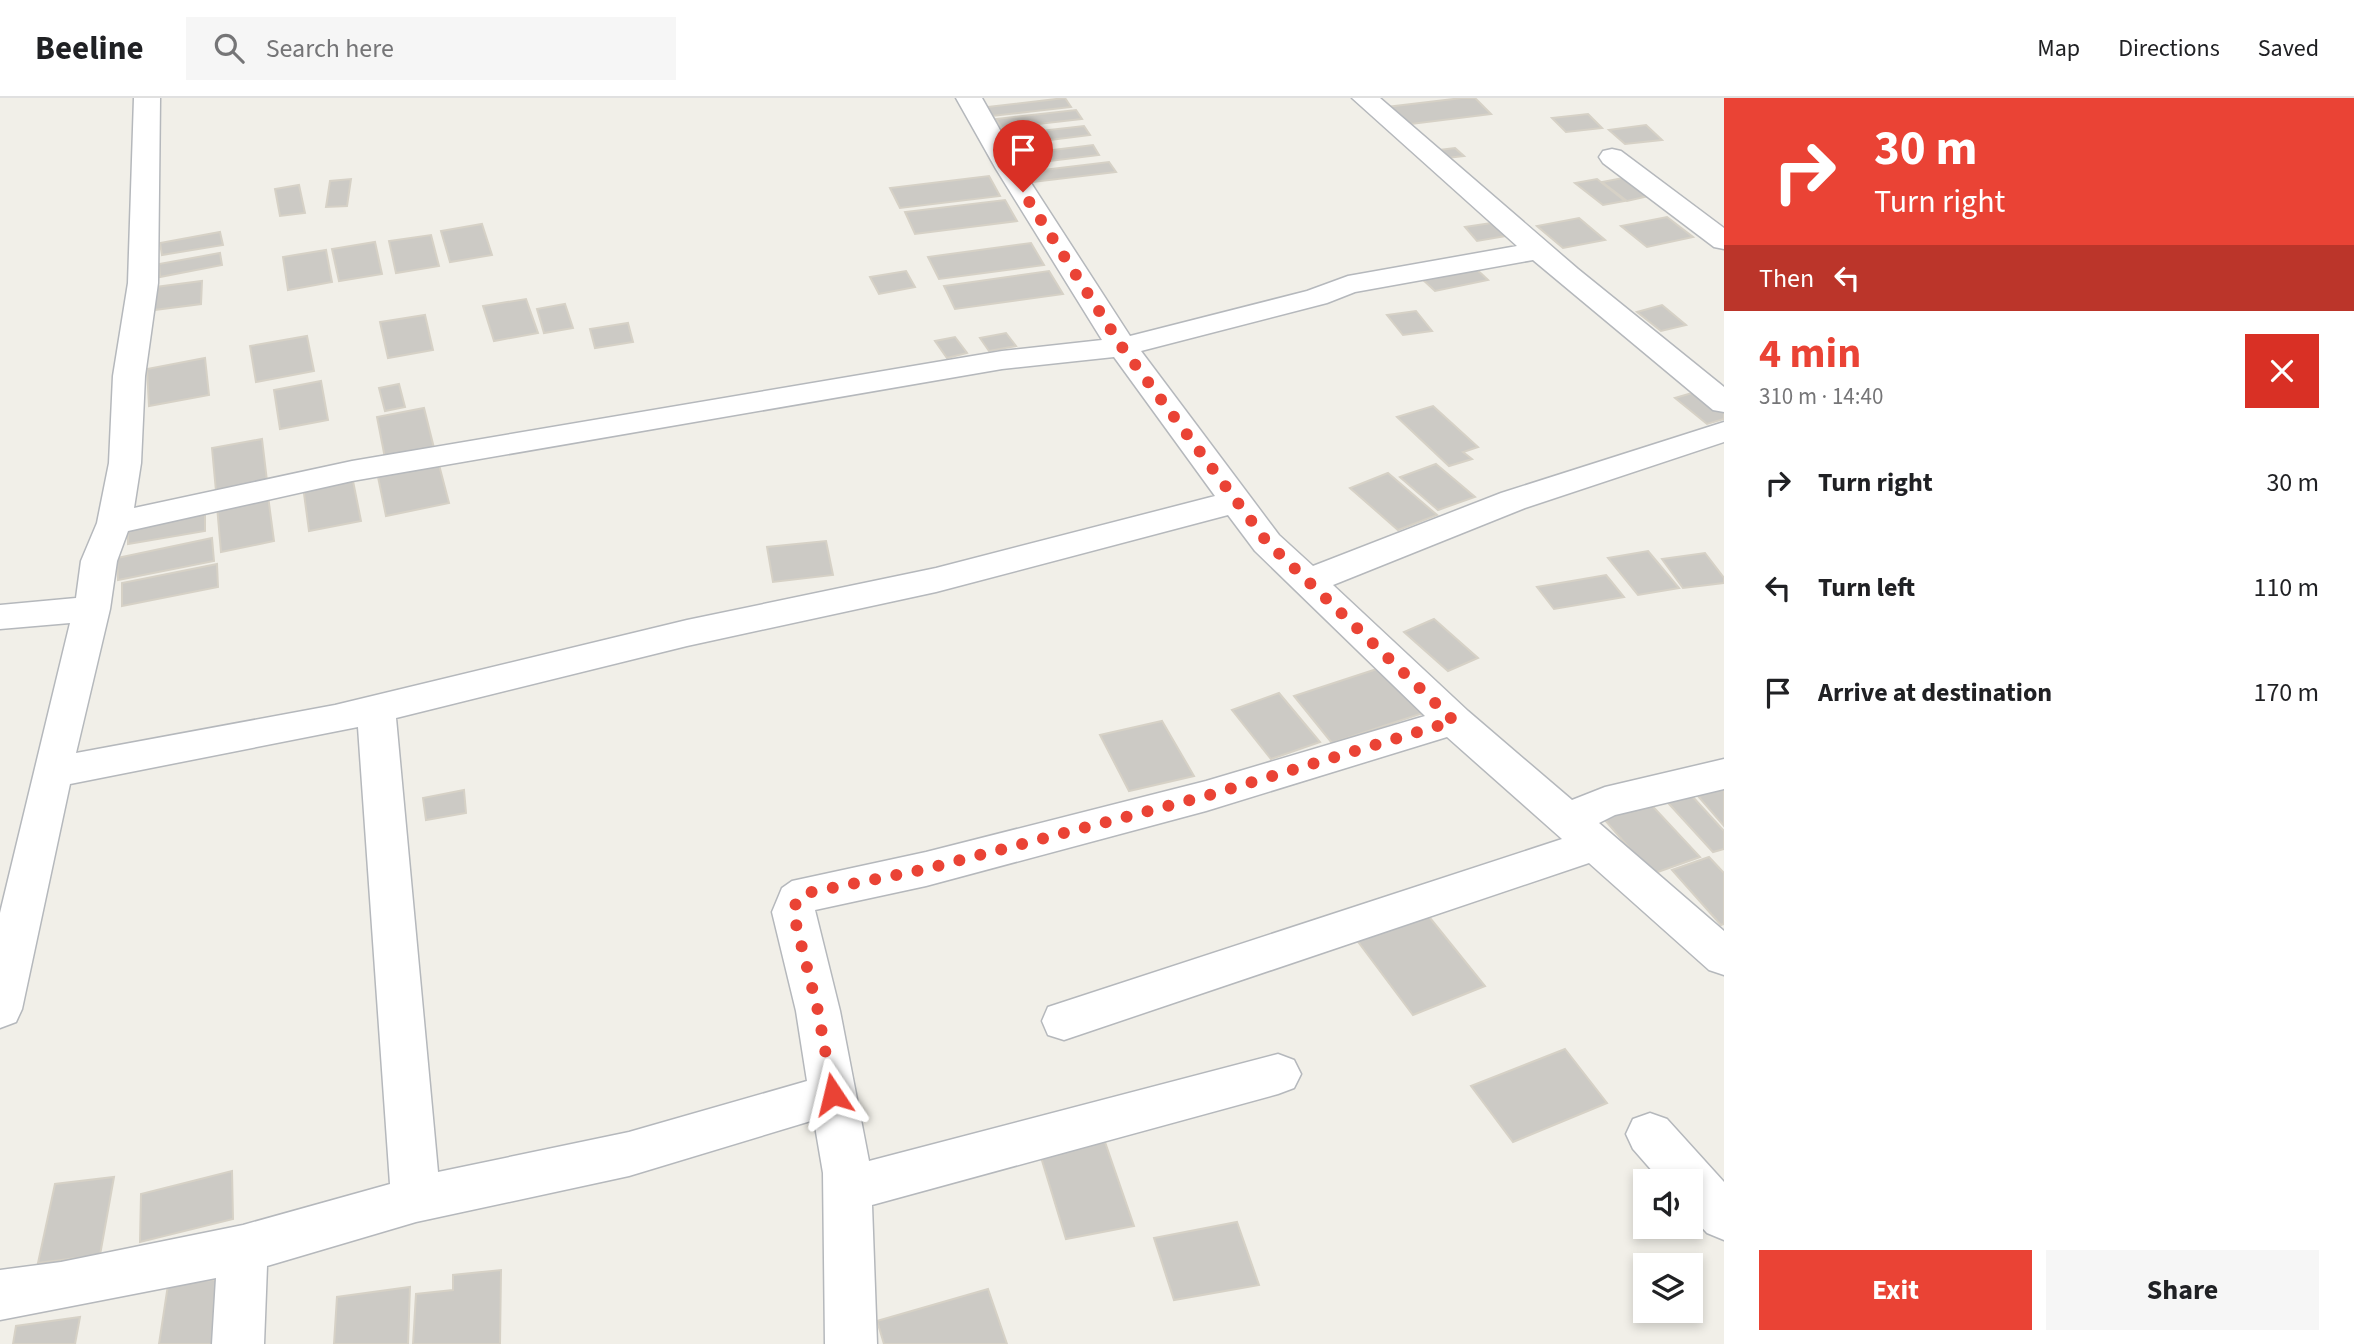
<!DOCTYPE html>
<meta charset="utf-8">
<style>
body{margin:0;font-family:"Source Sans 3",sans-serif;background:#f6f6f6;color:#202124;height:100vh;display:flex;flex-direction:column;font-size:26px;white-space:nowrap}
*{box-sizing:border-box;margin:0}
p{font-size:23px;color:#757577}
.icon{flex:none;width:38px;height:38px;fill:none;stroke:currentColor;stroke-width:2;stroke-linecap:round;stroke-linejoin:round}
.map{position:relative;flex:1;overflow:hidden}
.panel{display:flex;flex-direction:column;background:#fff;width:630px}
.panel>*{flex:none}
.banner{background:#ea4335;color:#fff;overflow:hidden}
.tools{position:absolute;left:1633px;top:1071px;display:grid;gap:14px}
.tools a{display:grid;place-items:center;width:70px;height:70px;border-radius:0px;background:#fff;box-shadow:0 4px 10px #0003;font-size:35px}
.pin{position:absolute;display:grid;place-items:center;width:60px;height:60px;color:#fff;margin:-72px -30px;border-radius:50% 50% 50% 0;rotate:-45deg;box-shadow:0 0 7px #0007}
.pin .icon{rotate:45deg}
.me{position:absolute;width:77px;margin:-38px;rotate:350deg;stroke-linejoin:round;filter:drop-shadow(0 0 5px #0008)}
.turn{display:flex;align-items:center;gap:24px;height:147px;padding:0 35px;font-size:32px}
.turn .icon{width:91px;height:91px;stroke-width:2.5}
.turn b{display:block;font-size:49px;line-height:60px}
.then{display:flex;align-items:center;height:66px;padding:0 35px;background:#0003;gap:14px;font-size:26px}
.round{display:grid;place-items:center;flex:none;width:74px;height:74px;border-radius:0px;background:#f6f6f6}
.overview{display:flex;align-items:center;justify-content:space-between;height:119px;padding:0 35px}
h1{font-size:42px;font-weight:700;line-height:52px;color:#ea4335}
.button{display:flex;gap:14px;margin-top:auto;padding:14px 35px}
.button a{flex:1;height:80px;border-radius:0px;background:#ea4335;color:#fff;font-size:28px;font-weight:700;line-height:80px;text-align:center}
.button a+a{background:#f6f6f6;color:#202124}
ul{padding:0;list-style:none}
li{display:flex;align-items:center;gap:21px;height:105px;padding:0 35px}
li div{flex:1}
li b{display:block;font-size:26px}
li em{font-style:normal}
header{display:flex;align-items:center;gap:42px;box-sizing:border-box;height:98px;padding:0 35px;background:#fff;border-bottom:2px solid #e0e0e0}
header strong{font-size:33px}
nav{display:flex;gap:38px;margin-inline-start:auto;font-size:24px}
.search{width:490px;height:63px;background:#f6f6f6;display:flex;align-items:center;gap:18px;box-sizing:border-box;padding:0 24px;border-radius:0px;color:#757577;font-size:26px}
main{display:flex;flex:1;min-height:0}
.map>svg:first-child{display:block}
</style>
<header>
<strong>Beeline</strong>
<div class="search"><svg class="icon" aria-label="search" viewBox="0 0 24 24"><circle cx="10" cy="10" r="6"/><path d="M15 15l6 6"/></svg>Search here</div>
<nav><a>Map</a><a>Directions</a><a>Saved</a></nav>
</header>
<main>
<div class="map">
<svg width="1724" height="1246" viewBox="0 0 1724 1246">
<rect width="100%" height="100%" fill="#f1efe8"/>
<g fill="#cccac5" stroke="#d6d1c6" stroke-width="2">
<path d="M1065,0L1071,9L992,18L987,9Z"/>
<path d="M1462,0H1475L1491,16L1403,27L1386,9Z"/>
<path d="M1076,12L1082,21L1002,30L996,21Z"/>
<path d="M1588,16L1602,30L1566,34L1552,20Z"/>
<path d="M1646,27L1662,42L1625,46L1609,32Z"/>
<path d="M1084,28L1090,37L1009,47L1004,37Z"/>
<path d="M1093,47L1099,57L1017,67L1011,57Z"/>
<path d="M1455,50L1464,58L1447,60L1439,52Z"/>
<path d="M1109,64L1116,74L1033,84L1026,74Z"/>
<path d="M989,78L1000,98L900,110L890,90Z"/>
<path d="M1628,79L1653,97L1627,103L1602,84Z"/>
<path d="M351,81L347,108L326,109L330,83Z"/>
<path d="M1597,81L1625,103L1603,107L1575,85Z"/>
<path d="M299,87L305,115L280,118L275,91Z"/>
<path d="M1005,102L1017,123L915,136L905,114Z"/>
<path d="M1667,119L1693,139L1647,149L1621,128Z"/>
<path d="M1579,120L1605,142L1563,150L1537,128Z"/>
<path d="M1504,123L1517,136L1477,143L1465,129Z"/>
<path d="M482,126L492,157L450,164L441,133Z"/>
<path d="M220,134L223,147L162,157L160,145Z"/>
<path d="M431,137L439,168L396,175L389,143Z"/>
<path d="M375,144L382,176L339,183L332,151Z"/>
<path d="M1031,145L1044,167L939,181L928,159Z"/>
<path d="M326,152L332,184L288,192L283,159Z"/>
<path d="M220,155L222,167L160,179L159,166Z"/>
<path d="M1473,168L1488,182L1435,193L1420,179Z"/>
<path d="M906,173L915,189L879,196L870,179Z"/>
<path d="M1049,173L1063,196L955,211L944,188Z"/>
<path d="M202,183L201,206L154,212L156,189Z"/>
<path d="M526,201L538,235L494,243L483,208Z"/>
<path d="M565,206L573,230L544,235L537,211Z"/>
<path d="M1662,207L1686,227L1661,233L1637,214Z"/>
<path d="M1416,213L1432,233L1403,237L1387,217Z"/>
<path d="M425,217L433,252L388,260L380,224Z"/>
<path d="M628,225L633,244L595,250L590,231Z"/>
<path d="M1006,235L1016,248L989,253L980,240Z"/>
<path d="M307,238L314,273L256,284L250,248Z"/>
<path d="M955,239L967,255L947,260L935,243Z"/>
<path d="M205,260L209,297L149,308L147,271Z"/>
<path d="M321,283L328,322L280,331L274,292Z"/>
<path d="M399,286L405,309L385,313L379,290Z"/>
<path d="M1702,292L1724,310V321L1707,326L1675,300Z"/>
<path d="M1433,308L1478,349L1463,354L1472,361L1449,368L1397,319Z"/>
<path d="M424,310L434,350L385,360L377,319Z"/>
<path d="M262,341L267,383L216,393L212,350Z"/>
<path d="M438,363L449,405L386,418L377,374Z"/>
<path d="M1436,366L1475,399L1438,412L1400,379Z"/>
<path d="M1388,375L1437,417L1398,432L1350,390Z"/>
<path d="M352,378L361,423L309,433L303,388Z"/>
<path d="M268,398L274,443L221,454L217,408Z"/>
<path d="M205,414V433L128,446V427Z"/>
<path d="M212,440L214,463L118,482L117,460Z"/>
<path d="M826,443L833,477L773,484L767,449Z"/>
<path d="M1648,453L1679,490L1638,497L1608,460Z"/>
<path d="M1705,455L1724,480V485L1683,490L1662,461Z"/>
<path d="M217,466L218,489L122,508V485Z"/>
<path d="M1606,477L1624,499L1554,511L1537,489Z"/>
<path d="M1434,521L1478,560L1448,573L1404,534Z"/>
<path d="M1383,569L1423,615L1332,645L1294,598Z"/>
<path d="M1279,595L1320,644L1271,661L1232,612Z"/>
<path d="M1162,623L1194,678L1129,693L1100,637Z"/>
<path d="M1724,685V728L1691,690Z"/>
<path d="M1681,686L1724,733V751L1713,754L1658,694Z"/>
<path d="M464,692L466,715L426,722L423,700Z"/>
<path d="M1643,698L1700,759L1652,776L1597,713Z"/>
<path d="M1709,759L1724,775V826L1721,827L1672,772Z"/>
<path d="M1426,815L1485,888L1413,917L1356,841Z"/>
<path d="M1565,951L1607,1005L1513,1044L1471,988Z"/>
<path d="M1105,1044L1134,1128L1066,1141L1040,1056Z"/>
<path d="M232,1073L233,1121L140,1144L141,1096Z"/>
<path d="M114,1079L100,1157L38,1165L55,1086Z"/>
<path d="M1237,1124L1259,1187L1174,1202L1154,1140Z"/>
<path d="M501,1172L500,1246H413L416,1196L453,1192V1177Z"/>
<path d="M230,1180L222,1246H159L168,1187Z"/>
<path d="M410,1189L408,1246H334L337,1199Z"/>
<path d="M988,1191L1007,1246H884L877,1223Z"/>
<path d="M80,1219L75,1246H13L16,1228Z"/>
</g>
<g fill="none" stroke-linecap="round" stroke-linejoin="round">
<g stroke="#b5b8bc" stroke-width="3">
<g id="minor">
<path d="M134,0H160L158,185L145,278L141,365L134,410L352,363L1002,253L1102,242L996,71L956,0H982L1022,71L1130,238L1307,193L1348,178L1517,148L1352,0H1380L1578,171L1724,289V314L1713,312L1533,162L1355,194L1327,205L1141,253L1279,437L1313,468L1501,395L1724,324V344L1525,410L1333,487L1468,613L1572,702L1605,689L1724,661V691L1615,717L1599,725L1724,833V877L1709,872L1589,765L1064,942L1048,937L1042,923L1048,909L1562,741L1447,639L1206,713L926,788L815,812L840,913L869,1063L1278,956L1294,962L1301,976L1294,990L1278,996L872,1107L877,1246H825L823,1075L814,1022L629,1078L416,1124L267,1168L264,1246H212L216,1180L0,1222V1172L61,1164L243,1127L390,1086L358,629L70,686L22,911L16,924L0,930V815L70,525L0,531V507L76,500L81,463L97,425L109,365L113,278L128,185ZM1114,259L1215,398L936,470L687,522L335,607L76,655L110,511L117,463L128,433L352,383L1002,271ZM1228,417L1255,453L1425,618L1206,683L926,754L792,783L782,790L772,814L796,913L807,983L629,1034L438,1074L396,620L687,548L936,494Z"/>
<path d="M1612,51L1621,53L1724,130V151L1714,149L1603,65L1599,59L1603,53Z"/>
<path d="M1650,1015L1667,1021L1724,1084V1142L1707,1135L1690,1117V1083H1661L1633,1051L1626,1036L1633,1021Z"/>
</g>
</g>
<use href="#minor" fill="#fff" fill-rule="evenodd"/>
</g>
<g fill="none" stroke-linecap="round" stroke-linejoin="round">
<path stroke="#ea4335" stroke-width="12" stroke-dasharray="0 21.6" d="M833,996L818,913L793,814L797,802L807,795L926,771L1206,698L1454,623L1267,444L1122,249L1023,94"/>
</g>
</svg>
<div class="tools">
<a><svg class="icon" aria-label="sound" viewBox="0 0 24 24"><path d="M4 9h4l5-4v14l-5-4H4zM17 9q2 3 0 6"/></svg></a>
<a><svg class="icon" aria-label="layers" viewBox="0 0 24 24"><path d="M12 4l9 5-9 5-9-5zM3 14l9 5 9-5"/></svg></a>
</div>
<div class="pin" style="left:1023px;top:94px;background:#d93025"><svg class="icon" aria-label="arrive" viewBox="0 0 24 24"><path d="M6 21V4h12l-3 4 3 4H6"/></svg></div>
<svg class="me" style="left:833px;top:996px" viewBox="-20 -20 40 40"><path d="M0-17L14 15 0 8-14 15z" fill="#ea4335" stroke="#fff" stroke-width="4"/></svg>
</div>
<section class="panel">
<div class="banner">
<div class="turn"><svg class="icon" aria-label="right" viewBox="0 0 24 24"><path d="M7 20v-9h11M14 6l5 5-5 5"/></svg><div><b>30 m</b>Turn right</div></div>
<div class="then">Then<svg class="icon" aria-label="left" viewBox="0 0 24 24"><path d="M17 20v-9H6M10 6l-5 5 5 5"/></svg></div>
</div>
<div class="overview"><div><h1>4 min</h1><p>310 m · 14:40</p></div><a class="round" style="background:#d93025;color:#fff"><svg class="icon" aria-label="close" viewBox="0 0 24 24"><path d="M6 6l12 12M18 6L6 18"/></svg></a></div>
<ul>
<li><svg class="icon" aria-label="right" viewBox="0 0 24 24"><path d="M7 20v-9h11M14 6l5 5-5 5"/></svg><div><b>Turn right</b></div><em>30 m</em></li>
<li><svg class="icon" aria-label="left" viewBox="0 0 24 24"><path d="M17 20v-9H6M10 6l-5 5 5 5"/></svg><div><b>Turn left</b></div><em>110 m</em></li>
<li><svg class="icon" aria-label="arrive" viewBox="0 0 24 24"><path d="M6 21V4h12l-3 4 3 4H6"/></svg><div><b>Arrive at destination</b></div><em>170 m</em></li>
</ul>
<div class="button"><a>Exit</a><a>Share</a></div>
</section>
</main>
